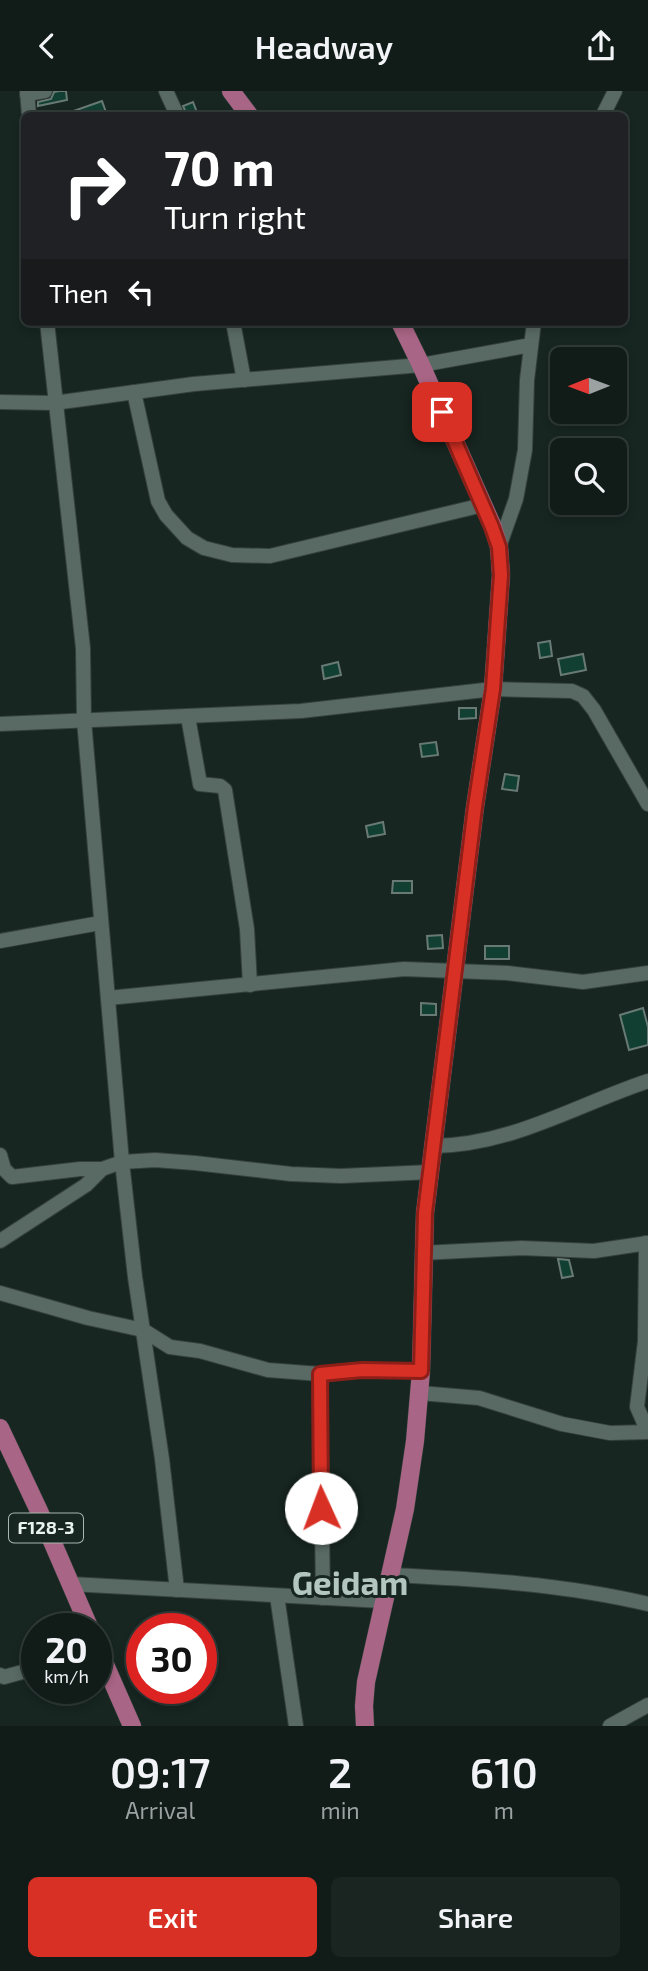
<!DOCTYPE html>
<style>
body{margin:0;font-family:"Exo 2",sans-serif;background:#1a2522;color:#f1f3f6;height:100vh;display:flex;flex-direction:column;font-size:26px;white-space:nowrap}
*{box-sizing:border-box;margin:0}
p{font-size:23px;color:#9ca1a2}
.icon{flex:none;width:38px;height:38px;fill:none;stroke:currentColor;stroke-width:2;stroke-linecap:round;stroke-linejoin:round}
.map{position:relative;height:1635px;overflow:hidden}
.details{display:flex;flex-direction:column;background:#111c19;flex:1}
.details>*{flex:none}
.top-card{position:absolute;left:21px;top:21px;width:607px;height:214px;border-radius:10px;box-shadow:0 4px 10px #0003,0 0 0 2px #303a38;background:#202124;color:#fff;overflow:hidden}
.needle{width:46px;rotate:269deg}
.controls{position:absolute;left:550px;top:256px;display:grid;gap:14px}
.controls a{display:grid;place-items:center;width:77px;height:77px;border-radius:10px;background:#111c19;box-shadow:0 4px 10px #0003,0 0 0 2px #303a38;font-size:35px}
.speed{position:absolute;left:21px;top:1522px;display:flex;gap:14px;font-size:35px;font-weight:700;text-align:center}
.speed>*{display:grid;place-content:center;width:91px;height:91px;border-radius:50%;background:#111c19;box-shadow:0 4px 10px #0003,0 0 0 2px #303a38;line-height:1}
.speed small{font-size:18px;font-weight:400}
.speed .limit{border:10px solid #d22;background:#fff;color:#111}
.pin{position:absolute;display:grid;place-items:center;width:60px;height:60px;color:#fff;margin:-30px;border-radius:14px;box-shadow:0 4px 10px #0006}
.me{position:absolute;width:77px;margin:-38px;rotate:358deg;stroke-linejoin:round;filter:drop-shadow(0 0 5px #0008)}
.turn{display:flex;align-items:center;gap:24px;height:147px;padding:0 28px;font-size:32px}
.turn .icon{width:91px;height:91px;stroke-width:2.5}
.turn b{display:block;font-size:49px;line-height:60px}
.then{display:flex;align-items:center;height:66px;padding:0 28px;background:#0003;gap:14px;font-size:26px}
.eta{display:flex;justify-content:space-evenly;align-items:center;height:119px;text-align:center}
.eta b{font-size:42px;font-weight:600;line-height:49px}
.primary-button{display:flex;gap:14px;margin-top:auto;padding:14px 28px}
.primary-button a{flex:1;height:80px;border-radius:10px;background:#d93025;color:#fff;font-size:28px;font-weight:600;line-height:80px;text-align:center}
.primary-button a+a{background:#1a2522;color:#f1f3f6}
header{display:flex;justify-content:space-between;align-items:center;height:91px;padding:0 28px;background:#111c19;font-size:32px;font-weight:600}
.map>svg:first-child{display:block}
</style>
<header><svg class="icon" aria-label="back" viewBox="0 0 24 24"><path d="M15 5l-7 7 7 7"/></svg>Headway<svg class="icon" aria-label="share" viewBox="0 0 24 24"><path d="M12 15V3M7 8l5-5 5 5M5 13v7h14v-7"/></svg></header>
<div class="map">
<svg width="648" height="1635" viewBox="0 0 648 1635">
<rect width="100%" height="100%" fill="#172621"/>
<g fill="#114033" stroke="#697a74" stroke-width="2">
<path d="M59,0H66L67,9L38,15V11L51,8L54,1Z"/>
<path d="M102,10L107,24H65V23Z"/>
<path d="M193,11L198,24H187L183,15Z"/>
<path d="M550,550L552,565L540,567L538,552Z"/>
<path d="M583,563L586,579L561,584L558,568Z"/>
<path d="M338,571L341,584L324,588L322,575Z"/>
<path d="M459,617H476V627L459,628Z"/>
<path d="M436,651L438,664L422,666L420,653Z"/>
<path d="M505,683L519,685L517,700L502,698Z"/>
<path d="M383,731L385,743L368,746L366,735Z"/>
<path d="M393,790H412V802H392Z"/>
<path d="M442,844L443,857L428,858L427,845Z"/>
<rect x="485" y="855" width="24" height="13"/>
<path d="M421,912L436,913V924H421Z"/>
<path d="M643,917L648,936V954L629,959L620,924Z"/>
<path d="M558,1168L569,1169L573,1185L562,1187Z"/>
</g>
<g fill="none" stroke-linecap="round" stroke-linejoin="round">
<g stroke="#36413d" stroke-width="16">
<g id="minor">
<path d="M27,0L29,24"/>
<path d="M166,0L177,24"/>
<path d="M27,3L45,0"/>
<path d="M603,24L615,0"/>
<path d="M47,231L83,557L84,629L122,1071L135,1186L162,1368L177,1499"/>
<path d="M233,231L244,289"/>
<path d="M134,301L158,410L166,424L187,447L204,457L232,464L270,465L483,414"/>
<path d="M0,311L54,312L194,293L421,274L531,254"/>
<path d="M499,456L516,408L525,359L527,289L534,231"/>
<path d="M188,626L200,693L220,695L225,699L247,838L250,894"/>
<path d="M0,633L301,620L493,598L572,600L583,605L594,619L648,713"/>
<path d="M0,850L100,832"/>
<path d="M108,907L404,878L507,882L583,891L648,882"/>
<path d="M434,1055C512,1054 576,1014 648,990"/>
<path d="M0,1064L4,1078L12,1086L80,1078H102"/>
<path d="M0,1150L86,1094L102,1078L122,1071L155,1069L195,1072L291,1083L341,1085L431,1081"/>
<path d="M646,1152L645,1250L637,1316L648,1341"/>
<path d="M422,1162L521,1157L594,1160L648,1152"/>
<path d="M0,1202L88,1227L143,1239L170,1256L200,1260L268,1279L320,1283L362,1279L421,1280"/>
<path d="M320,1283L323,1507"/>
<path d="M420,1302L479,1307L562,1333L610,1342L648,1341"/>
<path d="M390,1484C477,1488 563,1493 648,1513"/>
<path d="M70,1493L383,1510"/>
<path d="M277,1505L296,1635"/>
<path d="M0,1584L4,1586L37,1577"/>
<path d="M610,1635L648,1614"/>
</g>
</g>
<g stroke="#36413d" stroke-width="19">
<g id="major">
<path d="M231,0L249,24"/>
<path d="M0,1337L39,1420L90,1538"/>
<path d="M96,1553L132,1635"/>
<path d="M365,1635L364,1615L366,1591L405,1418L415,1350L421,1280L425,1122L475,716L493,598L501,484L499,456L493,436L421,274L400,231"/>
</g>
</g>
<use href="#minor" stroke="#596a64" stroke-width="14"/>
<use href="#major" stroke="#a96585" stroke-width="18"/>
</g>
<g fill="none" stroke-linecap="round" stroke-linejoin="round">
<g stroke="#8d1f18" stroke-width="18">
<path id="route" d="M321,1417L320,1283L362,1279L421,1280L425,1122L475,716L493,598L501,484L499,456L492,436L442,321"/>
</g>
<use href="#route" stroke="#d93025" stroke-width="12"/>
</g>
<g text-anchor="middle" stroke-width="6" stroke-linejoin="round" paint-order="stroke">
<rect fill="#172621" stroke="#aab6b1" stroke-width="2" x="9" y="1422.5" width="74" height="29" rx="5"/>
<g font-size="18" font-weight="bold" fill="#e9f3ef">
<text x="46" y="1443">F128-3</text>
</g>
<g font-size="33" font-weight="bold" fill="#b4c6c0" stroke="#172621">
<text x="350" y="1504">Geidam</text>
</g>
</g>
</svg>
<div class="controls">
<a><svg class="needle" viewBox="-14 -14 28 28"><path d="M0-13l5 13h-10z" fill="#e53935"/><path d="M0 13l5-13h-10z" fill="#9ca1a2"/></svg></a>
<a><svg class="icon" aria-label="search" viewBox="0 0 24 24"><circle cx="10" cy="10" r="6"/><path d="M15 15l6 6"/></svg></a>
</div>
<div class="speed"><div>20<small>km/h</small></div><div class="limit">30</div></div>
<div class="pin" style="left:442px;top:321px;background:#d93025"><svg class="icon" aria-label="arrive" viewBox="0 0 24 24"><path d="M6 21V4h12l-3 4 3 4H6"/></svg></div>
<svg class="me" style="left:321px;top:1417px" viewBox="-20 -20 40 40"><circle r="19" fill="#fff"/><path d="M0-13L10 11 0 6-10 11z" fill="#d93025"/></svg>
<div class="top-card">
<div class="turn"><svg class="icon" aria-label="right" viewBox="0 0 24 24"><path d="M7 20v-9h11M14 6l5 5-5 5"/></svg><div><b>70 m</b>Turn right</div></div>
<div class="then">Then<svg class="icon" aria-label="left" viewBox="0 0 24 24"><path d="M17 20v-9H6M10 6l-5 5 5 5"/></svg></div>
</div>
</div>
<section class="details">
<div class="eta">
<div><b>09:17</b><p>Arrival</p></div>
<div><b>2</b><p>min</p></div>
<div><b>610</b><p>m</p></div>
</div>
<div class="primary-button"><a>Exit</a><a>Share</a></div>
</section>
